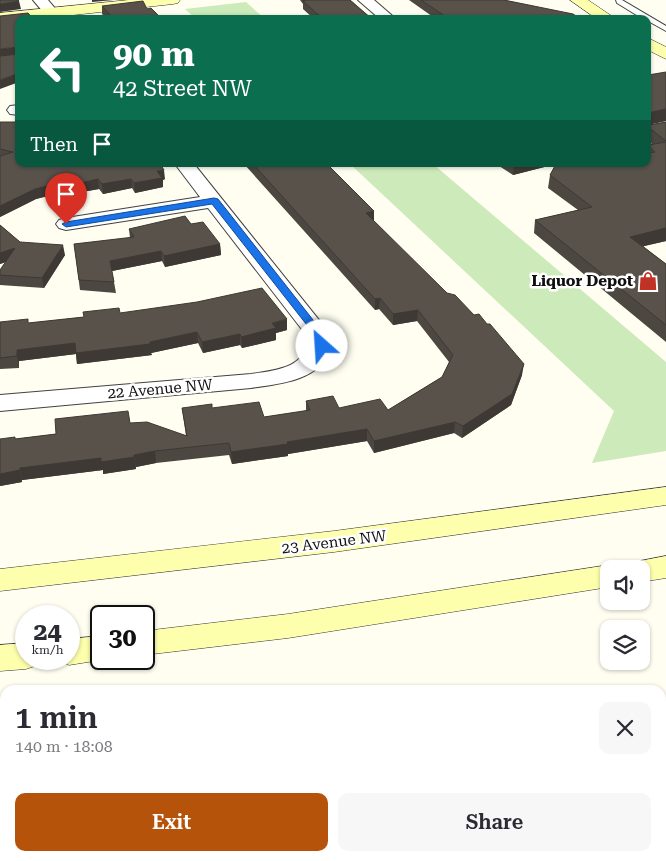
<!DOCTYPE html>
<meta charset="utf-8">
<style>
body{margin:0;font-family:"Roboto Serif",serif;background:#f7f7f7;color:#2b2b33;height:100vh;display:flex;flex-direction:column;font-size:19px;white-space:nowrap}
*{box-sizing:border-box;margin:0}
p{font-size:16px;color:#7c7c81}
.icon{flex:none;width:28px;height:28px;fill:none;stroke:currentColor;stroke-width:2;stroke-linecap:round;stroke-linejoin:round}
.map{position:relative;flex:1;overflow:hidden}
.details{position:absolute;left:0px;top:685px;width:666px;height:176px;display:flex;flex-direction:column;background:#fff;border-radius:15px 15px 0 0;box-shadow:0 1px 4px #0004}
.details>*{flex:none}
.guide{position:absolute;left:15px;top:15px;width:636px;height:152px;border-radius:10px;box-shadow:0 1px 4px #0004;background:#0b6e4f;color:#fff;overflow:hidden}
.fabs{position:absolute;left:600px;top:560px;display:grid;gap:10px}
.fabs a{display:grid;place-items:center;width:50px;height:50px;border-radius:10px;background:#fff;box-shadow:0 1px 4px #0004;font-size:25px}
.speed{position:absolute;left:15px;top:605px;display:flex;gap:10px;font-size:25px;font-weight:700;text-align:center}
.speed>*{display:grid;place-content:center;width:65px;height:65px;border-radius:50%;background:#fff;box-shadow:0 1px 4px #0004;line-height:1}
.speed small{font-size:12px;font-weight:400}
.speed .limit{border:2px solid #111;border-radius:8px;background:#fff;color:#111}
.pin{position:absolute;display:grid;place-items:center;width:42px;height:42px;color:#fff;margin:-51px -21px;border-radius:50% 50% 50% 0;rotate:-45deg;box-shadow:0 0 5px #0007}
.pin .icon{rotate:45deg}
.me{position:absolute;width:55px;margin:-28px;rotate:334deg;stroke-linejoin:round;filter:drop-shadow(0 0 4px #0008)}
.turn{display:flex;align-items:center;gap:18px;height:105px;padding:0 15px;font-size:22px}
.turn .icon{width:65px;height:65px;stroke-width:2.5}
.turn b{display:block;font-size:35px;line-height:42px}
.then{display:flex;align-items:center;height:48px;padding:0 15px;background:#0003;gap:10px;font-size:19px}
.round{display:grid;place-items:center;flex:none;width:52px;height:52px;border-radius:10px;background:#f7f7f7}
.summary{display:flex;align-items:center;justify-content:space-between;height:85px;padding:0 15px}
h1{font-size:30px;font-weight:600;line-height:38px}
.primary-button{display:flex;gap:10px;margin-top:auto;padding:10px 15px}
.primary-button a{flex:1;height:58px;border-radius:10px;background:#b45309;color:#fff;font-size:20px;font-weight:600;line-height:58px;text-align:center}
.primary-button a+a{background:#f7f7f7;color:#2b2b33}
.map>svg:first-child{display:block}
</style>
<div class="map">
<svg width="666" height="861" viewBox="0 0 666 861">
<rect width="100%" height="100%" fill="#fffef1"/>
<g fill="#cdeaba">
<path d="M246,2L265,19H196L185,9Z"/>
<path d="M350,164H433L666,362V451L592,463L614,411Z"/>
</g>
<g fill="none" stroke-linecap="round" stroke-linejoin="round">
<g stroke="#424242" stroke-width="2">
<path id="lane" d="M616,0H622L666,26V31L648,21V19H643L617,3Z"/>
</g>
<g stroke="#424242" stroke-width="2">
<g id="street">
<path d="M33,0H48L64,19H49Z"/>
<path d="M358,0H374L396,19H380Z"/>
<path d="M19,105V115L10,114L7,110L10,106Z"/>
<path d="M175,164H194L327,330C332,337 332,345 329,352C318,381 278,384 251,388L0,411V395L251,374C277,370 308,368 307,336L208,208L66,230L59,228L56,224L59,220L66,218L200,197Z"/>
</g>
</g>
<g stroke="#313131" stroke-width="1">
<g id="secondary">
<path d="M129,0H180L178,3L173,4L37,19H19V21L0,23V13Z"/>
<path d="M570,0H588L616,19H597Z"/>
<path d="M648,38L666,47V59L648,50Z"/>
<path d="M666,487V505L334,552L0,591V569L334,531Z"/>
<path d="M666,556V578L641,582V569H627L630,563Z"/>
<path d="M609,565L621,569H609V587L288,638L144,655V631L288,614Z"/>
<path d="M101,636V659H107L69,665L56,659H69V639Z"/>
<path d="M26,643V659H41L38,665L26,669L0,671V645Z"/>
</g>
</g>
<use href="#lane" fill="#fff" fill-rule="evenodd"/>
<use href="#street" fill="#fff" fill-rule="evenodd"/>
<use href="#secondary" fill="#fdffac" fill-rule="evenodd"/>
</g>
<g fill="#4c4740">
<path d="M300,0H350L372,19H314L303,9V4Z"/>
<path d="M409,0H504L581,19H436Z"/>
<path d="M102,6L147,9L161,18L170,19H107L102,14Z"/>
<path d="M666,72V121L649,124V125L666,122V241L643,246L666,264V342L534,233L535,220L578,210L548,188L550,175L556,164L513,175L496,164H648V145L652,144L648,141V127Z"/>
<path d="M0,122L165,179L163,180V187L135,193L132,188L103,194L99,189L82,192L79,188L36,199L0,217Z"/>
<path d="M244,164H327L374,211V221L522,375L511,405L462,438L454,433L374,453L367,441L288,454V456L232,464L229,455L156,463L136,467V469L103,474V470L22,480V482L0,486V439H15L56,434L130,423L186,436L182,408H212L264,417L306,411V401L339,408L388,410L442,377L449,362L417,321L393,325L379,309L375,310Z"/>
<path d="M191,224L220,244L221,255L165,267L162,261L112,271L116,293L80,290L74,244L130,238L129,229Z"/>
<path d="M0,225L20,242L65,255L44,288L0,285V270L6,262L0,264Z"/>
<path d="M120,313L287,330L276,333V340L242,348L240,345L203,353L198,343L151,353L152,355L77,364L76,354L19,361V368L0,369V322L29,323Z"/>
</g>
<g fill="#3e3934">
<path d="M92,0H114L92,2Z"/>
<path d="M19,1L21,9L0,12V4Z"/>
<path d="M18,47L19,55L0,57V49Z"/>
<path d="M19,73V82L0,89V80Z"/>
<path d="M666,109V121L648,125V113Z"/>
<path d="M520,164H556L513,175L514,165Z"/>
<path d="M164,170L165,179L163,180V187L135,193L134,183L157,171Z"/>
<path d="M78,178L79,188L36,199L0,217V206L35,189Z"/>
<path d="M98,179L99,189L82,192L81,183Z"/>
<path d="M131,179L132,188L103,194L102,184Z"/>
<path d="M374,211V221L366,213Z"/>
<path d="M666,228V241L628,250L630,237Z"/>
<path d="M220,244L221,255L165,267L164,256Z"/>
<path d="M63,245L65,255L44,288L42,278Z"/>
<path d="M15,248L17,258L0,264V253Z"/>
<path d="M161,251L162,261L112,271L110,261Z"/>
<path d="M380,298L379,309L375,310V299Z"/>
<path d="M418,310L417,321L393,325V314Z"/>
<path d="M287,319V330L276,333V340L242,348L241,337L272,323Z"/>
<path d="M197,332L198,343L151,353L152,355L77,364L76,354L19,361V368L17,356V350L75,343L150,342Z"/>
<path d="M240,334V345L203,353L202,342Z"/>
<path d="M524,364L522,375L511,405L462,438L463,426Z"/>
<path d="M455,422L454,433L374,453V441Z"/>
<path d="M367,429V441L288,454V456L232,464L231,452L287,442Z"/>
<path d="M155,451L156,463L136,467L134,455Z"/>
<path d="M134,457L136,469L103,474V470L22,480L20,468L101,458Z"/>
<path d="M20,470L22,482L0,486V474Z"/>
</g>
<g fill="#58524b" stroke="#3e3934">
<path d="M0,0H18L19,1L0,4Z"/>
<path d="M306,0H350L372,19H323L303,1Z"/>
<path d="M421,0H504L573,14L581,19H443L442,14Z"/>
<path d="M143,1L147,9L151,8L161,18L168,17L170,19H114L102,6Z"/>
<path d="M28,13L33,19H19V48L18,47L0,49V16Z"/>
<path d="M19,54V73L0,80V56Z"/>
<path d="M666,72V109L648,113L649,125L666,122V141L648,127V75Z"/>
<path d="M0,122H19V164H160L164,170L157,171L162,178L134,183L131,179L102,184L98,179L81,183L78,178L35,189L0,206V156L13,152L0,149Z"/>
<path d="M666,142V228L630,237L666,264V325L535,220L592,207L550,175L556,164H648V153L655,152L648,146V145Z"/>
<path d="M253,164H327L374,211L366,213L447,293L455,295L474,315L479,314L487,324H490L524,364L512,394L463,426L455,422L374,441L367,429L287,442L288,444L231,452L229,443L155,451L134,455V457L101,462V458L20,468V470L0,474V439L15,437V439L56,434L55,419L128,411L130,423L147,422L187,436L182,408L212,404V408L259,402L264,417L310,410L306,401L333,396L339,408L380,399L388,410L442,377L453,355L418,310L393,314L380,298L375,299Z"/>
<path d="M185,216L191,224L203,222L220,244L164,256L161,251L110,261L114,282L79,280L74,244L134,237L129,229Z"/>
<path d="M0,225L20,242L63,245L42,278L0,275V270L15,248L0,253Z"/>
<path d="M262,288L287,319L272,323L276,328L241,337L240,334L202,342L197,332L150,342V344L76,353L75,343L17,350V356L0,358V322L28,319V323L84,317L83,312L119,308L120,313L197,302Z"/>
<path d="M0,799L5,803V856H120L127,861H0Z"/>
</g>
<path fill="#1a73e8" stroke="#114b97" d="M214,198L218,199L317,325L325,335L327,346L325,348H318L314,335L310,329L212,204L66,227L62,224L66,222Z"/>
<defs>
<g id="shop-bare" transform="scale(1.5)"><path d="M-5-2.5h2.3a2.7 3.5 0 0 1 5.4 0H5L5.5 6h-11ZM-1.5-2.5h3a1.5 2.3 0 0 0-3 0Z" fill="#c13226" stroke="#fff" stroke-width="2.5" paint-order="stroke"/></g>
</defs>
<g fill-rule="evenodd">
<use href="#shop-bare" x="648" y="281"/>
</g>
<g text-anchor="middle" stroke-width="5" stroke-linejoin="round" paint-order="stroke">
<g font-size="15" font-weight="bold" fill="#0f0f0f" stroke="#fff" text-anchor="end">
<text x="633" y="286">Liquor Depot</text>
</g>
<g font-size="15" fill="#0f0f0f" stroke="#fff">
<text transform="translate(160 389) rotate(-5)" y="5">22 Avenue NW</text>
<text transform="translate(334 542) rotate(-7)" y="5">23 Avenue NW</text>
</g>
</g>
</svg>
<div class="fabs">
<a><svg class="icon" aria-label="sound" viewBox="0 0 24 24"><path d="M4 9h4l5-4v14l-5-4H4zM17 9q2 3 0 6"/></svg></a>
<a><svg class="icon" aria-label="layers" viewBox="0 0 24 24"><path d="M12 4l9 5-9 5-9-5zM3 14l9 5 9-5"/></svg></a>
</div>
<div class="speed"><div>24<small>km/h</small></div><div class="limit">30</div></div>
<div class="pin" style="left:66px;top:224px;background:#d93025"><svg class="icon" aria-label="arrive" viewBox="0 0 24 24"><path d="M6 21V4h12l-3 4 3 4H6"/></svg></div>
<svg class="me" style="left:322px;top:346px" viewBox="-20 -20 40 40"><circle r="19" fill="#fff"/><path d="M0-13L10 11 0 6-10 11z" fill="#1a73e8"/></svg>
<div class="guide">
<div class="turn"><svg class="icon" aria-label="left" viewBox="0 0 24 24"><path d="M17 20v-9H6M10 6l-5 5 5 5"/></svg><div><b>90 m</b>42 Street NW</div></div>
<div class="then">Then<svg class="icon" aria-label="arrive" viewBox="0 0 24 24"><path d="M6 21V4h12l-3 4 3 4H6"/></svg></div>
</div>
<section class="details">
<div class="summary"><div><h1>1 min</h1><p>140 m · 18:08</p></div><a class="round"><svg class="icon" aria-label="close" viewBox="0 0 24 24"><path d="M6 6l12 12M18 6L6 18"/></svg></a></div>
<div class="primary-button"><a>Exit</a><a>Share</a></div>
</section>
</div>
